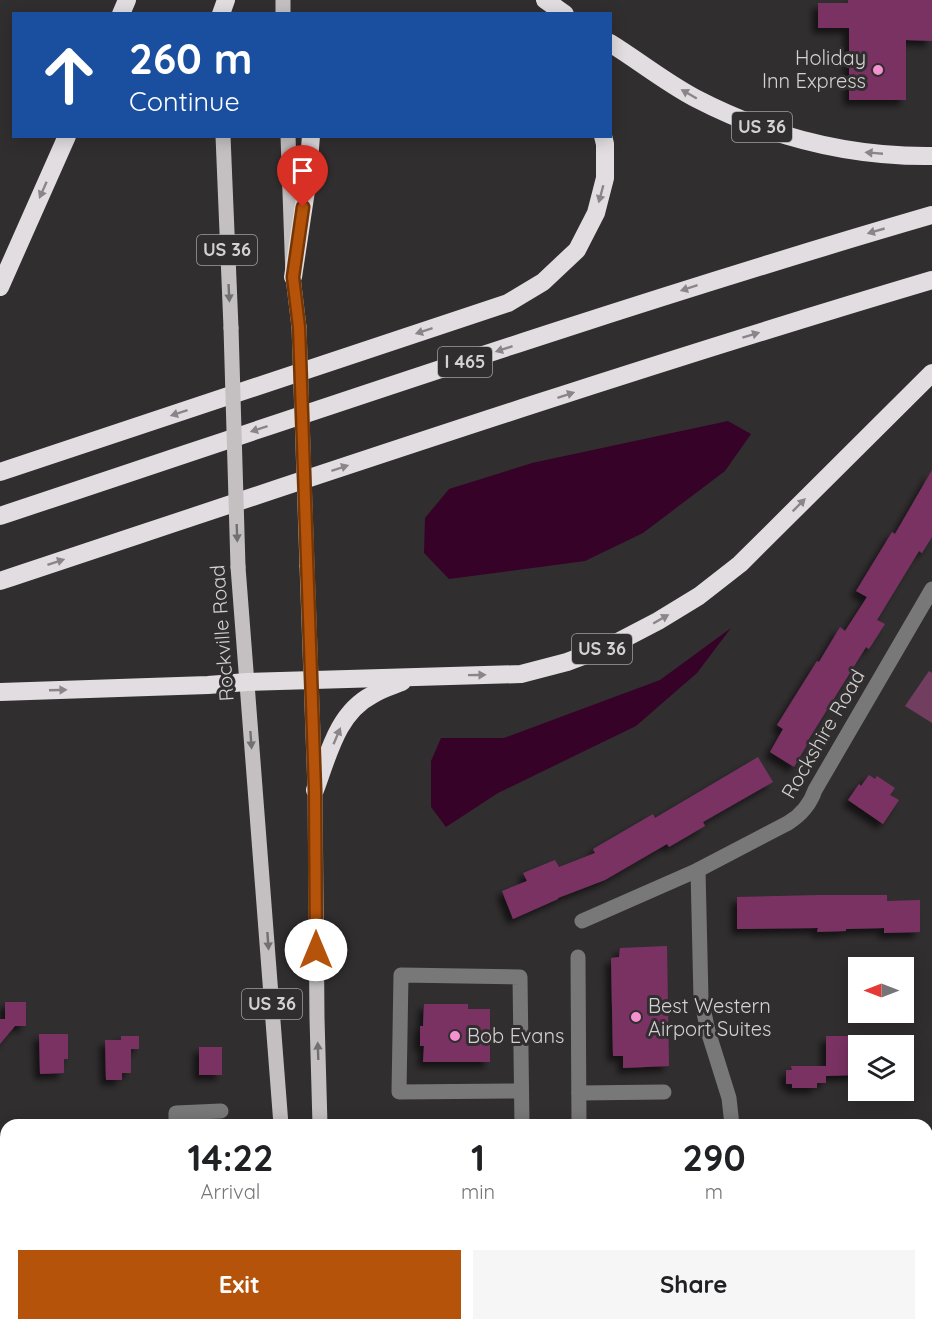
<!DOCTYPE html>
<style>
body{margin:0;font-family:Quicksand,sans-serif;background:#f6f6f6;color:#202124;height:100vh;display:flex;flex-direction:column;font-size:22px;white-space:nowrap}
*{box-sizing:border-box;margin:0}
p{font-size:20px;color:#757577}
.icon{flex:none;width:33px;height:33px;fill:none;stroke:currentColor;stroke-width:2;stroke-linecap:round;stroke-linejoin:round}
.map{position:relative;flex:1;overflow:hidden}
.drawer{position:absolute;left:0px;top:1119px;width:933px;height:212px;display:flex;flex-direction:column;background:#fff;border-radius:18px 18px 0 0;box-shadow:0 3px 15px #0003}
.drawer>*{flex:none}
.top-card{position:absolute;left:12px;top:12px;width:600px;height:126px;border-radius:0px;box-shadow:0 3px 15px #0003;background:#1a4fa0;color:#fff;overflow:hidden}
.needle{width:39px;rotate:270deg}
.fabs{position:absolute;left:848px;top:957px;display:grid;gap:12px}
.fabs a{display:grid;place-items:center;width:66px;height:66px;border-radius:0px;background:#fff;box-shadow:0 3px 15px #0003;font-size:30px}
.pin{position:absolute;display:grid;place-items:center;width:51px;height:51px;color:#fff;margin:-62px -26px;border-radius:50% 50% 50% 0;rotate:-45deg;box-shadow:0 0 6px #0007}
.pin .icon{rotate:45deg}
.me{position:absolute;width:66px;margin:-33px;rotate:0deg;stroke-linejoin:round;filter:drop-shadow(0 0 4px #0008)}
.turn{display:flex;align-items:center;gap:21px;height:126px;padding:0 18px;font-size:27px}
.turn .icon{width:78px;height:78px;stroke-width:2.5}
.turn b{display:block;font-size:42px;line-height:51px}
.eta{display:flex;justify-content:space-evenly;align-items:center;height:102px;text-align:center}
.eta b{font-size:36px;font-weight:700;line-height:42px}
.cta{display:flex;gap:12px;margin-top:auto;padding:12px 18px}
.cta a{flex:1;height:69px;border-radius:0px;background:#b45309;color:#fff;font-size:24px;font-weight:700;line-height:69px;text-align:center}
.cta a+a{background:#f6f6f6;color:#202124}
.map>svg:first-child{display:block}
</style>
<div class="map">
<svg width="932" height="1330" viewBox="0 0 932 1330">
<defs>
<filter id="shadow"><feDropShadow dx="-5.5" dy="5.5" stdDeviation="3" flood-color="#0009"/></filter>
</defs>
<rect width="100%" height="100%" fill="#312e30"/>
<path fill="#713e5f" d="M929,671L932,673V723L905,706Z"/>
<g fill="#370228">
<path d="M728,421L751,434L725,471L643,533L585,561L449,579L424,553L425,518L449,489L532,463Z"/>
<path d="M731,628L697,673L636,726L498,793L446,827L431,807V761L441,738H504L660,680Z"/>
</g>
<g fill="#7a3363" filter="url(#shadow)">
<path d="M848,0H932V41L906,40V100H849V28H818V3H848Z"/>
<path d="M932,470V537L922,553L919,551L877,620L885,624L869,649L866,647L807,742L808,743L794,767L770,752L783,729L777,725L817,661L819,662L840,627L845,631L867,597L856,591L892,532L895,534Z"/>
<path d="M758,757L773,782L703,822L705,826L669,847L667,844L605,880L558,898V899L513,919L502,891L527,881L523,873L555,860L559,867L595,853L593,849L653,814L655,818Z"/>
<path d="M869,775L875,779L877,776L895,788L890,795L899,800L883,824L848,800L859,784L861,786Z"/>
<path d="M819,895H887V901L920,900V932L884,933V928L846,929V931L817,932L818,928L737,929V897Z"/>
<path d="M667,946L669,1066L623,1068V1056H613L611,958L619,957L620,948Z"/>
<path d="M5,1002H26V1026H15L0,1044V1019H5Z"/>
<path d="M424,1004H468V1009H490V1062H423L424,1046H420V1026H423Z"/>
<path d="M39,1034H68V1059H64V1073L40,1074Z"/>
<path d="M121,1036H139V1049H131V1073H122V1080H106L105,1040H121Z"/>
<path d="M826,1036H857V1075L826,1076Z"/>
<rect x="199" y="1047" width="23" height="28"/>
<path d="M791,1066H826V1083H817V1088H792V1084H786V1070H792Z"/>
</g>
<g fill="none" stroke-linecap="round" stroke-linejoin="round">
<g stroke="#797879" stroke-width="15">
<path d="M698,870L701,999L708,1031L729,1098L732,1125"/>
<path d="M582,921L698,870L788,823C801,815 810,805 815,790L932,589"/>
<path d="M578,957L579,1125"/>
<path d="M521,1091L399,1092L401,975L520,977L522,1125"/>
<path d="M579,1093L664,1092"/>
<path d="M176,1125V1113L221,1111"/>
<path d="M927,1155H932"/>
<path d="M0,1158H6"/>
<path d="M144,1324V1330"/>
<path d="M175,1324V1330"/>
<path d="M210,1324V1330"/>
<path d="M240,1324V1330"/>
<path d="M361,1324V1330"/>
<path d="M706,1324V1330"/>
</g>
<g stroke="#c4c0c2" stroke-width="15">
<path d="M283,0V14"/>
<path d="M223,136L231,328"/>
<path d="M288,136L293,277L299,327"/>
<path d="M307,566L315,790L317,1018L320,1125"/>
<path d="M238,567L281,1125"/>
<path d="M289,1324V1330"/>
<path d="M326,1324L327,1330"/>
</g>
<g stroke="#e2dde0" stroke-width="18">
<path d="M545,0L565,14"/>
<path d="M121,14L127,0"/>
<path d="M221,14L226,0"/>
<path d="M610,43C639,61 665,82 695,98C768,136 849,157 932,156"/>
<path d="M293,277L307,184L311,136"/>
<path d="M0,287L67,136"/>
<path d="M0,472L508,303L543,282L577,250L596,213L605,178V144L603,136"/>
<path d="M0,516C310,413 619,306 932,215"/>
<path d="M0,581C310,478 619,373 932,280"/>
<path d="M0,692L208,685L247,682L521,674L567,662L612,645L658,621L699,596L740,564L932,373"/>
<path d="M315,790C328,756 337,713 372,695C381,689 392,686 402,682"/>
</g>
<g stroke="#c4c0c2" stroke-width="15">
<path d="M299,327L307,566"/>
<path d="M231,328L238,567"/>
</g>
</g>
<defs><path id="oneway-solid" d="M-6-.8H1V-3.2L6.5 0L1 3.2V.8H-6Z" transform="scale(1.5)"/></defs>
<g fill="#8a8688">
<use href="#oneway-solid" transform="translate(689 94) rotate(-150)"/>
<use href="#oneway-solid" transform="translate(874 153) rotate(-175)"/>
<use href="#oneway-solid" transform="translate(43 190) rotate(114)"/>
<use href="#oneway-solid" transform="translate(601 194) rotate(105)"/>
<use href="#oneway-solid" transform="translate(876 231) rotate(164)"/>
<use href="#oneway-solid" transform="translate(689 288) rotate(162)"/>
<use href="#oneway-solid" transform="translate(424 331) rotate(162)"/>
<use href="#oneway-solid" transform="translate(751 335) rotate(-17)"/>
<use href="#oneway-solid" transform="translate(504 349) rotate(162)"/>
<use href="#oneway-solid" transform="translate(566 395) rotate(-18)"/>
<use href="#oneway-solid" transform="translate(179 413) rotate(162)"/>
<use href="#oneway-solid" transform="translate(259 429) rotate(162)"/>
<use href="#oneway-solid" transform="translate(340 468) rotate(-18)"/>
<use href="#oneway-solid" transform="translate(799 505) rotate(-45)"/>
<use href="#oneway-solid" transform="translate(56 562) rotate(-18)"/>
<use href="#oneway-solid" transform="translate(661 619) rotate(-30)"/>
<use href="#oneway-solid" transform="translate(477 675) rotate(-1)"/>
<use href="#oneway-solid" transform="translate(58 690) rotate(-2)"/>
<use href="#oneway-solid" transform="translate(337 736) rotate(-67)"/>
</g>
<g fill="#737072">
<use href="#oneway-solid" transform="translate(229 293) rotate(87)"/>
<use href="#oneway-solid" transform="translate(237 533) rotate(88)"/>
<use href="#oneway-solid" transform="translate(251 740) rotate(86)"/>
<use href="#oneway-solid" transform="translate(268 941) rotate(86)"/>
<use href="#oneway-solid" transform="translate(318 1051) rotate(-92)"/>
</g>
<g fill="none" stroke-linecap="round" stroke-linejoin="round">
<g stroke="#753606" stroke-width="15">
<path id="route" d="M303,207L293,277L299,327L315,790L316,950"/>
</g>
<use href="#route" stroke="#b45309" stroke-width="10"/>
</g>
<g fill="#f590d1" stroke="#312e30" stroke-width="2">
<circle cx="878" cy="70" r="6"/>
<circle cx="636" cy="1017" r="6"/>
<circle cx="455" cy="1036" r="6"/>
</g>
<g text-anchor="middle" stroke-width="6" stroke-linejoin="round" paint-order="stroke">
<g fill="#312e30" stroke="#a2a0a1" stroke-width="1.5">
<rect x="732" y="112" width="60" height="30" rx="4.5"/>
<rect x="197" y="235" width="60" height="30" rx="4.5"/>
<rect x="438" y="347" width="54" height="30" rx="4.5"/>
<rect x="572" y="634" width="60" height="30" rx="4.5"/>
<rect x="242" y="989" width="60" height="30" rx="4.5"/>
</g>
<g font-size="18" font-weight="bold" fill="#d3d1d2">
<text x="762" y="133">US 36</text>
<text x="227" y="256">US 36</text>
<text x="465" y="368">I 465</text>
<text x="602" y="655">US 36</text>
<text x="272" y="1010">US 36</text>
</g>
<g font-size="20" fill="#d3d1d2" stroke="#312e30" text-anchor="start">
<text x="866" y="65" text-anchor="end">Holiday<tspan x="866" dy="23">Inn Express</tspan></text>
<text x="648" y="1013">Best Western<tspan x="648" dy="23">Airport Suites</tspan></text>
<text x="467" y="1043">Bob Evans</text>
</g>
<g font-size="20" fill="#d3d1d2" stroke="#312e30">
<text transform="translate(222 633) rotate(-94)" y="7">Rockville Road</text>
<text transform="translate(823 734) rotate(-60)" y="7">Rockshire Road</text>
</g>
</g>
</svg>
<div class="fabs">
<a><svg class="needle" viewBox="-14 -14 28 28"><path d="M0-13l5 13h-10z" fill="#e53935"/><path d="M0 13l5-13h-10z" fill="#757577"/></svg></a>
<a><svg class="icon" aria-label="layers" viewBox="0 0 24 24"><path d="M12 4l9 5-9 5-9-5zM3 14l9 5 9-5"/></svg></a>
</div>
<div class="pin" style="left:303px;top:207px;background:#d93025"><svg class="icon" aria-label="arrive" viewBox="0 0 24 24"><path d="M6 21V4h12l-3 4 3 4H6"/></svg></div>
<svg class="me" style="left:316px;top:950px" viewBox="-20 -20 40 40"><circle r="19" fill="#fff"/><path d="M0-13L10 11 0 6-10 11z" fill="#b45309"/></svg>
<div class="top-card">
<div class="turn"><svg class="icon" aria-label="ahead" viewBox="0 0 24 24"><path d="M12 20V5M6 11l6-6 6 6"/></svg><div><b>260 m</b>Continue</div></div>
</div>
<section class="drawer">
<div class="eta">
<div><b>14:22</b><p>Arrival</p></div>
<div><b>1</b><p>min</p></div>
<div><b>290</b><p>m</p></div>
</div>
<div class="cta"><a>Exit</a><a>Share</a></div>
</section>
</div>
